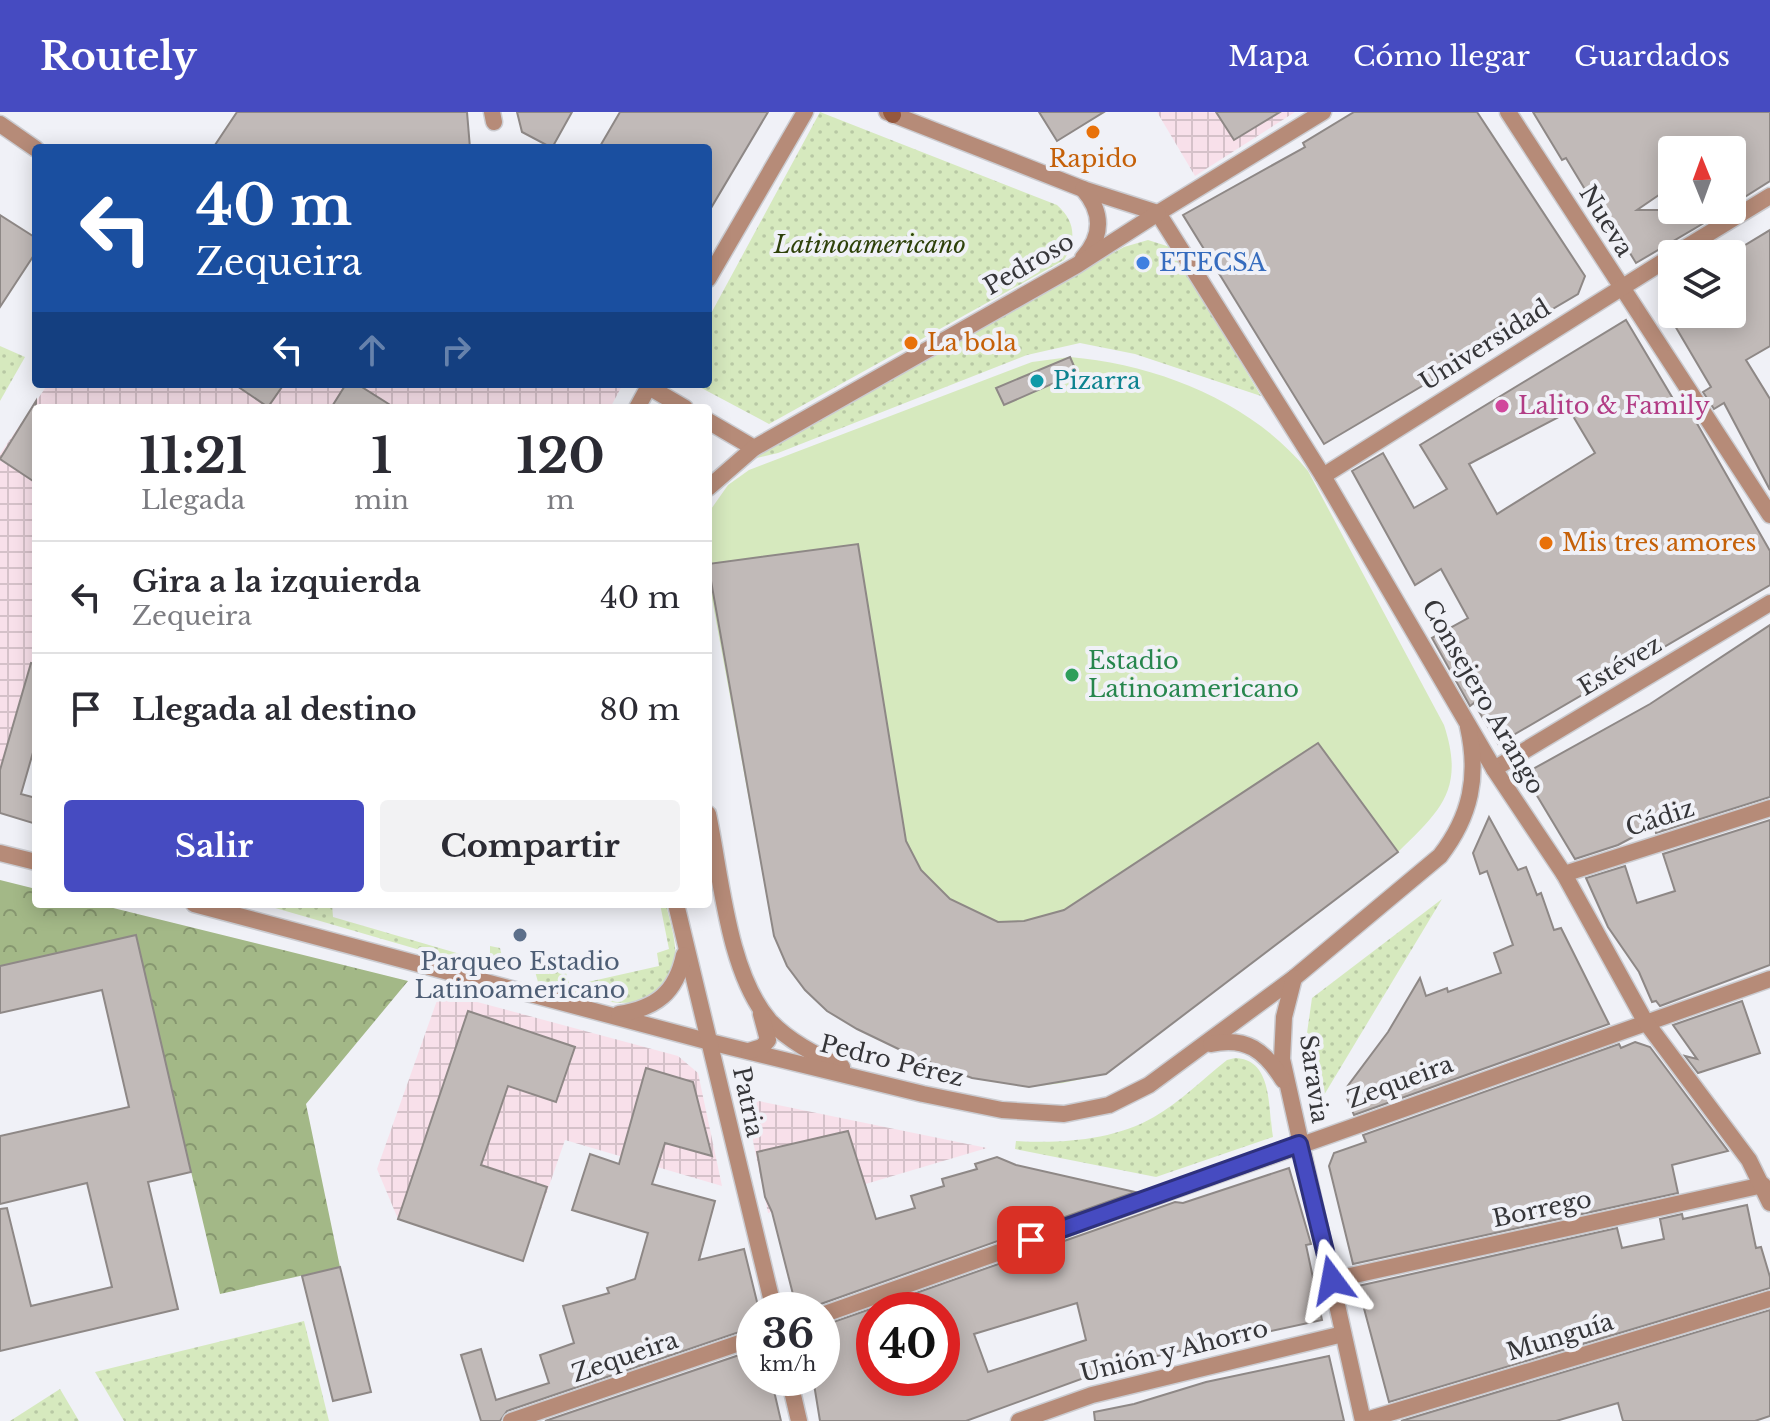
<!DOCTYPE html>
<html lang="es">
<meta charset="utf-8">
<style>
body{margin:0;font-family:"Libre Baskerville",serif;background:#f2f2f3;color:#2b2b33;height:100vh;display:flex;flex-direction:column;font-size:30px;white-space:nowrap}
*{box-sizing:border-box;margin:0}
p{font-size:26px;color:#7c7c81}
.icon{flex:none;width:44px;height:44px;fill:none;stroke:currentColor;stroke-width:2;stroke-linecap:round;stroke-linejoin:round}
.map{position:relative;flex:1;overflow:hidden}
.side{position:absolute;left:32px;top:292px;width:680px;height:504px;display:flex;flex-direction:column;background:#fff;border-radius:8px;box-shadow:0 4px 20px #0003}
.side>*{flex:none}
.top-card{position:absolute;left:32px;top:32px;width:680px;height:244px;border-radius:8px;box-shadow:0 4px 20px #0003;background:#1a4fa0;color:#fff;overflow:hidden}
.needle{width:52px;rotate:359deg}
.buttons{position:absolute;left:1658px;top:24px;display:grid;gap:16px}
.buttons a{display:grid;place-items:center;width:88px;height:88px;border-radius:8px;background:#fff;box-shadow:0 4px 20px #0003;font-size:40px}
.speed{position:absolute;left:736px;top:1180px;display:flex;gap:16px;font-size:40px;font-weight:700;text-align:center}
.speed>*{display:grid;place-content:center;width:104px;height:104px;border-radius:50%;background:#fff;box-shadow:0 4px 20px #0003;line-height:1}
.speed small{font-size:20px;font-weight:400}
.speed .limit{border:12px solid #d22;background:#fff;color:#111}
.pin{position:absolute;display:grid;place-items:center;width:68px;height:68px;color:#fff;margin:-34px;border-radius:16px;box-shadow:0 4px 12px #0006}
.me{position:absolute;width:88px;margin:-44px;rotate:347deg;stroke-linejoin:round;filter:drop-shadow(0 0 6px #0008)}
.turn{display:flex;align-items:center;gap:28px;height:168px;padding:0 32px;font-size:36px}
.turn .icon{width:104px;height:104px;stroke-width:2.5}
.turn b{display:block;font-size:56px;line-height:68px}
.lanes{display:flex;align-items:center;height:76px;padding:0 32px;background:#0003;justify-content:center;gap:40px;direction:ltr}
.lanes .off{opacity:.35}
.eta{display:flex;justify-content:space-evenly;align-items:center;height:136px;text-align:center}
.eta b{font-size:48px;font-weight:800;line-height:56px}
.action{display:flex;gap:16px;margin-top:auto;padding:16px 32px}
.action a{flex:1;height:92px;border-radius:8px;background:#464bc1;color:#fff;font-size:32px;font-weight:800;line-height:92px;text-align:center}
.action a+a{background:#f2f2f3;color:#2b2b33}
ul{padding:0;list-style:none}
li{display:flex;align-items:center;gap:24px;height:112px;padding:0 32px;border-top:2px solid #e1e1e2}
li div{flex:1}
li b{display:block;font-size:30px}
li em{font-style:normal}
header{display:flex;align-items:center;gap:48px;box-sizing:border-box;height:112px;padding:0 40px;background:#464bc1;color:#fff}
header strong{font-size:38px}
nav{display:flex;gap:44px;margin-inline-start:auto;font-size:28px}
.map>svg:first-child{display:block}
</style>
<header>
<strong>Routely</strong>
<nav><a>Mapa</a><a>Cómo llegar</a><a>Guardados</a></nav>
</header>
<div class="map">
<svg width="1770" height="1309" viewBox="0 0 1770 1309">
<defs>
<pattern id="industrial-grid" width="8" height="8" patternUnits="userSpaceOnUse" patternTransform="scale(2)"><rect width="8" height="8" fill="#f8e0ea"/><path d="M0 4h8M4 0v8" fill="none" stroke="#d5c1c9"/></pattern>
<pattern id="green-dots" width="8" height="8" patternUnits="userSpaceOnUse" patternTransform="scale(2)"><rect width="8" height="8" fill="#d6e9be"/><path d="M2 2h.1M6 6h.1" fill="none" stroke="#b8c8a4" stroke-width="1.8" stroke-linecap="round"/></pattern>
<pattern id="forest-crowns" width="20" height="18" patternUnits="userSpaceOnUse" patternTransform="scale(2)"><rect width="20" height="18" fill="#a3b887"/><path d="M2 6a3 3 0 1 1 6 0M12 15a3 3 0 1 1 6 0" fill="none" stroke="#86966f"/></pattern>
</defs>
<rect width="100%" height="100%" fill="#f0f1f7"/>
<g fill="url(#industrial-grid)">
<path d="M1157,0H1295L1195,64Z"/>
<path d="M48,272H623L610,296H36V587L21,583L0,658V342Z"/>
<path d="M440,880L678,944L698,961L722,1074L565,1028L523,1149L398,1107L377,1057Z"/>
<path d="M744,986L987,1036L768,1101Z"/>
</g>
<g fill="url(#green-dots)">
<path d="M820,0L1057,93C1075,109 1077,127 1064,148L769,312L694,272H708V207Z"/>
<path d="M1148,128L1170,135L1177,144L1261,284L1135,242L1080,231L1027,243L778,341L753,347L764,335L1124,135Z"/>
<path d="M0,234L25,245L0,289Z"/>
<path d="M1442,787L1315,998L1306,928L1312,886Z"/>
<path d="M332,792L333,805L484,849L490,844V834L500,836L503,849L489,858L265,793Z"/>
<path d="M660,792H666C669,806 674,821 675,835C676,846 673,855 669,865C647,914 575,880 538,870L531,845H541L545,856L566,861L570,874L659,854L657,841L669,837Z"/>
<path d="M1235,946C1273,947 1268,996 1273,1025L1156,1065L1015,1037L1016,1029C1060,1032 1115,1028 1154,1005C1180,990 1203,967 1227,948Z"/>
<path d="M304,1209L329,1309H124L95,1260Z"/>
<path d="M60,1277L79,1309H10Z"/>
</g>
<path fill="url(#forest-crowns)" d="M0,768L36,777V792H97L408,869L306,992L340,1155L220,1182L135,823L0,854Z"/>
<path fill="#d6e9be" d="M1070,245C1158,253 1251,289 1308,359L1444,613C1465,677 1441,698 1398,740L1106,962L1063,971L1029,975L972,966L827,899L805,878L787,854L774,824L708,465L709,400L728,373L749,358L1032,250Z"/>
<g fill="#c1bab8" stroke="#8e8886" stroke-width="2" fill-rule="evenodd">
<path d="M237,0H467L470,36H213Z"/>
<path d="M517,0H572L552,36L522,20Z"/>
<path d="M620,0H768L708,101V36H599Z"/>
<path d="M1039,0H1104L1057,29Z"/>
<path d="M1216,0H1280L1234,28Z"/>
<path d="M1354,0H1477L1585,164L1578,182L1324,332L1183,103L1305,35L1303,31Z"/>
<path d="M1533,0H1770V69L1732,93V34L1726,38H1672V74L1637,98H1726L1636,151L1594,82L1589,84L1566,46L1562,48Z"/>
<path d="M0,103L36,126V140L0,195Z"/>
<path d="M1770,118V234L1746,248L1770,287V378L1724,291L1714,297L1703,280L1711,275L1668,202H1732V141Z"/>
<path d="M1626,208L1678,295L1684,291L1695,308L1770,439V473L1498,632L1474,591L1470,594L1432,526L1468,506L1441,457L1415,473L1352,359L1383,341L1414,396L1447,377L1420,333ZM1570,299L1595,341L1497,402L1469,352Z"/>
<path d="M1070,245L1077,261L1004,293L996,276Z"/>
<path d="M234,272H284L268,295Z"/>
<path d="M346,272H357L395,296H331Z"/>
<path d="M36,289V371L0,347Z"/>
<path d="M858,432L906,729L921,758L950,787L998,810L1024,809L1064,798L1318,631L1398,740L1106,962L1029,975L972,966L913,944L857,917L827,899L805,878L787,854L774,824L708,452Z"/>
<path d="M1770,513V685L1656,721L1654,714L1618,733L1575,747L1524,662L1650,592Z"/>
<path d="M31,551L36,552V630L21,682L36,686V712L0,701V658Z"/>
<path d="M1489,705L1518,758L1526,755L1537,783L1541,781L1554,818L1561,816L1609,912L1354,1003L1344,979L1388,920L1420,866L1426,884L1447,876L1448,880L1501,861L1494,841L1513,833L1487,759L1480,762L1473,741Z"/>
<path d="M1770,708V853L1660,894L1656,889L1652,890L1639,860L1608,815L1586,766L1625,754L1637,791L1675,779L1663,742Z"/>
<path d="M136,823L191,1060L148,1070L178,1197L0,1239V1097L7,1096L31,1194L112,1175L87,1071L0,1092V1024L129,995L102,878L0,901V854Z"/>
<path d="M1742,889L1760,941L1698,961L1685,944L1697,947L1673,913Z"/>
<path d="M468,899L575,935L556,990L508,974L481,1053L547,1075L523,1149L398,1107Z"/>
<path d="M1635,930L1650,935L1728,1039L1672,1053L1678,1081L1353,1152L1329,1054L1334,1041L1366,1030L1363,1023L1619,932L1621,936Z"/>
<path d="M646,956L693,970L712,1044L665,1031L652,1072L715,1089L699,1148L744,1137L759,1198H754V1215L507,1299L500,1309H481L461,1243L481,1237L496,1288L549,1271L540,1243L574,1231L563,1194L609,1181L607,1176L635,1167L648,1121L572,1098L590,1042L619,1052Z"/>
<path d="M848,1019L876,1107L915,1096L911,1084L944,1074L942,1067L977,1057L975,1052L997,1045L1016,1053L1135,1080L818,1193L812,1198H797L772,1100L765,1085L757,1040Z"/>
<path d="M1289,1056L1311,1132L1306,1133L1322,1208L1125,1251L966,1309H820L813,1266H822V1214L1175,1090L1183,1091ZM1077,1191L1086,1228L988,1260L974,1222ZM874,1198H942V1266H919L893,1276L889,1266H874Z"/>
<path d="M1747,1093L1756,1136L1761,1135L1770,1165V1176L1389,1290L1358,1174L1617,1116L1622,1136L1664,1127L1660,1107L1682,1102L1683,1107Z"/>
<path d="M340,1155L371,1280L333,1289L302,1164Z"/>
<path d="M1770,1198V1304L1755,1309H1623L1618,1291L1556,1309H1401Z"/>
<path d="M754,1238V1266H771L781,1309H545Z"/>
<path d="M1329,1244L1344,1309H1095L1094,1300L1134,1292L1206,1270Z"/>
</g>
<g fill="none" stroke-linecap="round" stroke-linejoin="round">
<g stroke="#cbccd1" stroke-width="19">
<g id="minor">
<path d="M492,0L494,10"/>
<path d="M1508,0L1770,403"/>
<path d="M0,12L36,37"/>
<path d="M1158,101L1323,0"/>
<path d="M1675,142L1770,84"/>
<path d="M1323,364L1672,144"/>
<path d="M1494,657L1770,491"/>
<path d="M1564,762L1770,696"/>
<path d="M1332,1168L1763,1073"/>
<path d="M822,1203L1770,867"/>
<path d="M511,1309L754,1226"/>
<path d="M1019,1309L1092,1283L1343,1222"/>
<path d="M1363,1309L1770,1187"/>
</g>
</g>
<g stroke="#cbccd1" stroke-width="19">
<g id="tertiary">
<path d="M887,0L1083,77L1158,101"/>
<path d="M1083,77C1103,100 1103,124 1083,146"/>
<path d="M1158,101L1323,364L1494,657L1564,762L1645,909L1749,1048L1770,1091"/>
<path d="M708,167L805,0"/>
<path d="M649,275L685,296"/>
<path d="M637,296L650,272"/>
<path d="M708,309L754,336"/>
<path d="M708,376L754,336L1077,153L1158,101"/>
<path d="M708,702C721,764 728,860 769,908C788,929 816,943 842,955"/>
<path d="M0,741L36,750"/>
<path d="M194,792L710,930L923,982L1002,998L1064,1002L1109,993L1149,973L1294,866L1440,744C1471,704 1479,664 1468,615"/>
<path d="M676,792L774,1198"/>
<path d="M1294,866L1284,905L1282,947L1363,1309"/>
<path d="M619,902C656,896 676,881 684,843"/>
<path d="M1211,932C1246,924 1265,939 1283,968"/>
<path d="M749,939L762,935L768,928L761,902"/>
<path d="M789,1266L799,1309"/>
</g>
</g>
<g stroke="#cbccd1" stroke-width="19">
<path id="secondary" d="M891,0L893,3"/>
</g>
<use href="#minor" stroke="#b68b78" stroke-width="16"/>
<use href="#tertiary" stroke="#b68b78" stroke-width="16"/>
<use href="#secondary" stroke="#95583e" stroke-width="16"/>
</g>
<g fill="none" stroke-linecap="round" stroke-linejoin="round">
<g stroke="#2e317d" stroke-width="20">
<path id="route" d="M1031,1128L1299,1032L1332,1168"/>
</g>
<use href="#route" stroke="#464bc1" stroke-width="14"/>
</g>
<g fill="#e8710a" stroke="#f0f1f7" stroke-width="3">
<circle cx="1093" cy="20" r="8"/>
<circle cx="911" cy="231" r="8"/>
<circle cx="1546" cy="431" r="8"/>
</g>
<circle fill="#3f7fe0" stroke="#f0f1f7" stroke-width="3" cx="1143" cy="151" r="8"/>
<circle fill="#0f9aa8" stroke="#f0f1f7" stroke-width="3" cx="1037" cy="269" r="8"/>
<circle fill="#d1479c" stroke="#f0f1f7" stroke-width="3" cx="1502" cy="294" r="8"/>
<circle fill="#2e9e5b" stroke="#f0f1f7" stroke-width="3" cx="1072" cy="563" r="8"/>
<circle fill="#5c6f8a" stroke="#f0f1f7" stroke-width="3" cx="520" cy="823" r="8"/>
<g text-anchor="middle" stroke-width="8" stroke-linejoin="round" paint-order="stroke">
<g font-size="24" fill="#c56008" stroke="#f0f1f7" text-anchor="start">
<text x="1093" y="55" text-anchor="middle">Rapido</text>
<text x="927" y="239">La bola</text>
<text x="1562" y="439">Mis tres amores</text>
</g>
<g font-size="24" fill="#363639" stroke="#f0f1f7">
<text transform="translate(1606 109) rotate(58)" y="8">Nueva</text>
<text transform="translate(1029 152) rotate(-30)" y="8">Pedroso</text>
<text transform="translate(1485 233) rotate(-32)" y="8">Universidad</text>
<text transform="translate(1620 554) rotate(-31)" y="8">Estévez</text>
<text transform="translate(1483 585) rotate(60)" y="8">Consejero Arango</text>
<text transform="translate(1660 706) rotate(-18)" y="8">Cádiz</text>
<text transform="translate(892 949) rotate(14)" y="8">Pedro Pérez</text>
<text transform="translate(1314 967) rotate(82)" y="8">Saravia</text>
<text transform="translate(1400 970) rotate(-20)" y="8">Zequeira</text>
<text transform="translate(748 990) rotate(78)" y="8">Patria</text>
<text transform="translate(1542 1097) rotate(-12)" y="8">Borrego</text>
<text transform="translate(1560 1225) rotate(-17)" y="8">Munguía</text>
<text transform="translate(1174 1239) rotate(-14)" y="8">Unión y Ahorro</text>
<text transform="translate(625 1245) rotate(-19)" y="8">Zequeira</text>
</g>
<g font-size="24" font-style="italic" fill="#2e410a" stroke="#f0f1f7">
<text x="870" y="141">Latinoamericano</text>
</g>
<g font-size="24" fill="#366cbe" stroke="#f0f1f7" text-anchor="start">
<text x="1159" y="159">ETECSA</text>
</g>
<g font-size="24" fill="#0d838f" stroke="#f0f1f7" text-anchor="start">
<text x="1053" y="277">Pizarra</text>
</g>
<g font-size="24" fill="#b23c85" stroke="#f0f1f7" text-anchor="start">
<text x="1518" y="302">Lalito &amp; Family</text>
</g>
<g font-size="24" fill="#27864d" stroke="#f0f1f7" text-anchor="start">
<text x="1088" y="557">Estadio<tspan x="1088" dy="28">Latinoamericano</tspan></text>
</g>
<g font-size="24" fill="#4e5e75" stroke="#f0f1f7">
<text x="520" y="858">Parqueo Estadio<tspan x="520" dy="28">Latinoamericano</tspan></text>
</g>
</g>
</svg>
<div class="buttons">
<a><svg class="needle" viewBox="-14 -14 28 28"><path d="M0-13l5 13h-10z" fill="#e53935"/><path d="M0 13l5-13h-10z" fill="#7c7c81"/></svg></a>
<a><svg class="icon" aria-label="layers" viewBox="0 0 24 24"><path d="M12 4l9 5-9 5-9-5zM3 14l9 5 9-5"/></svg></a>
</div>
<div class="speed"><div>36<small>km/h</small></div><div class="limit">40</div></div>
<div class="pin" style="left:1031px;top:1128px;background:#d93025"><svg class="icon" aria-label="arrive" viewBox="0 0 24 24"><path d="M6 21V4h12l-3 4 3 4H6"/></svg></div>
<svg class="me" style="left:1332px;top:1168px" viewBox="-20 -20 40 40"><path d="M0-17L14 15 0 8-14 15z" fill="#464bc1" stroke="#fff" stroke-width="4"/></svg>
<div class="top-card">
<div class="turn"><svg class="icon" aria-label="left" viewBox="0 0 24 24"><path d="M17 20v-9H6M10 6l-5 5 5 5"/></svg><div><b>40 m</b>Zequeira</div></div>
<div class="lanes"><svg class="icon" aria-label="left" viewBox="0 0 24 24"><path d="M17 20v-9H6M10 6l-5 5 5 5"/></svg><svg class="icon off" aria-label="ahead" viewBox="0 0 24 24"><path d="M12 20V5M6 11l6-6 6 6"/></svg><svg class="icon off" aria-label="right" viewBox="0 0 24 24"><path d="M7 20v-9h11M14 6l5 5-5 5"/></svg></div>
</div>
<section class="side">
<div class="eta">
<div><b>11:21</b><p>Llegada</p></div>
<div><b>1</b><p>min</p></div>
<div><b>120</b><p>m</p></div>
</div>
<ul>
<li><svg class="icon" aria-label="left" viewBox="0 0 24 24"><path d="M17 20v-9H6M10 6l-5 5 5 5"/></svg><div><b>Gira a la izquierda</b><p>Zequeira</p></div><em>40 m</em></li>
<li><svg class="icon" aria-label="arrive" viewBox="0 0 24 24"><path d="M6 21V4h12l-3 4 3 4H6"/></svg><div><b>Llegada al destino</b></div><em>80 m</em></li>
</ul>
<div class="action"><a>Salir</a><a>Compartir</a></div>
</section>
</div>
